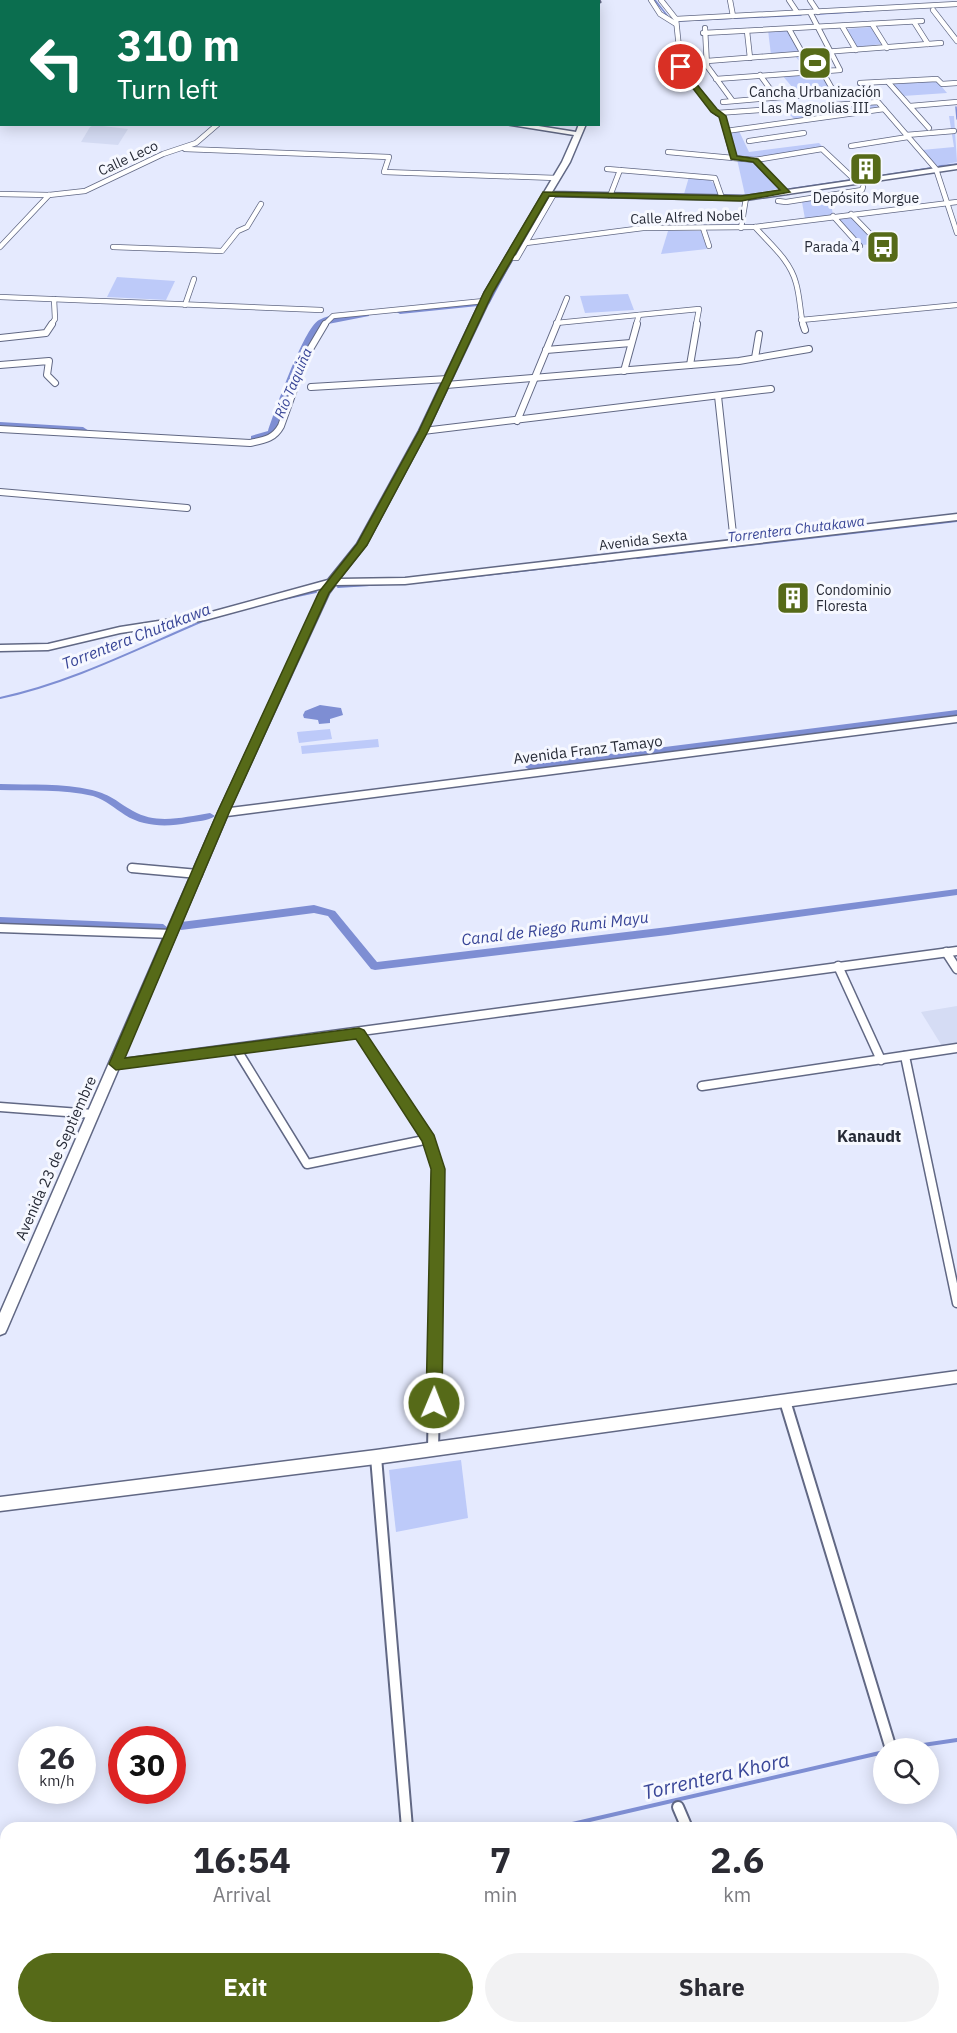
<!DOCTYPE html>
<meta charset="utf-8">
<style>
body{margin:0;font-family:"IBM Plex Sans",sans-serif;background:#f2f2f3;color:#2b2b33;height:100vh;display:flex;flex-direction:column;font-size:22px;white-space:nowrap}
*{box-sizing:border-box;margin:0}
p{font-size:20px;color:#7c7c81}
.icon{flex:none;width:33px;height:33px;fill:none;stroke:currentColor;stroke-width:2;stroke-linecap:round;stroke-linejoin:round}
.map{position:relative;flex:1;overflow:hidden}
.details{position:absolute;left:0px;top:1822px;width:957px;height:212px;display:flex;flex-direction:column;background:#fff;border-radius:18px 18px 0 0;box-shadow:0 3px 15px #0003}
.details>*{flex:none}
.hud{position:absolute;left:0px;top:0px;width:600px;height:126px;box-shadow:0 3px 15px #0003;background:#0b6e4f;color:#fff;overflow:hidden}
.tools{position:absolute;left:873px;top:1738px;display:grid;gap:12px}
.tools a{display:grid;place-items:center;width:66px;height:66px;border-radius:50%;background:#fff;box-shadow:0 3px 15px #0003;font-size:30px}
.speed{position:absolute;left:18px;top:1726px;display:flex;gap:12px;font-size:30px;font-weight:700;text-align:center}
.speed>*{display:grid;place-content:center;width:78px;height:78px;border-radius:50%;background:#fff;box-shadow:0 3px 15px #0003;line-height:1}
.speed small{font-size:15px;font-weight:400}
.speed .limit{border:9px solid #d22;background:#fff;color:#111}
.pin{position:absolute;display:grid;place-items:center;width:51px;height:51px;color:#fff;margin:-26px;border:3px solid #fff;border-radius:50%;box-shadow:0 2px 6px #0007}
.me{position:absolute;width:66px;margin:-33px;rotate:1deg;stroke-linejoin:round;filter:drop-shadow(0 0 4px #0008)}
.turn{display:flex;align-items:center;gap:21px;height:126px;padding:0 18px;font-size:27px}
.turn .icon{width:78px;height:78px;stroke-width:2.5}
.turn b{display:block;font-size:42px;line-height:51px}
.eta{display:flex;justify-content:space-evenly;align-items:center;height:102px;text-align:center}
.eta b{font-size:36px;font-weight:800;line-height:42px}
.action{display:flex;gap:12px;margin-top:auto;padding:12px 18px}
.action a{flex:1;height:69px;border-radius:36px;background:#566a18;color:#fff;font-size:24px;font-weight:800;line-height:69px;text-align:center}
.action a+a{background:#f2f2f3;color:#2b2b33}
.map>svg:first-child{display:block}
</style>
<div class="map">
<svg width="957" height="2033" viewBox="0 0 957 2033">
<rect width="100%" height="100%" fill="#e5eafe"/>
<g fill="#d5dcf4">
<path d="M94,125L128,129L118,145L81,142L90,127Z"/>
<path d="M957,1006V1043L942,1046L921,1012Z"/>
</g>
<g fill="#bdcaf9">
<path d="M871,27L883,44L856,47L846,29Z"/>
<path d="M768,30L788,31L799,52L771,55Z"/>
<path d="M823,54L833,69L808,71L795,56Z"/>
<path d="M820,73L831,91L798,94L782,75Z"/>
<path d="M937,81L947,93L903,96L891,84Z"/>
<path d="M874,103L878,107L795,120L784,109Z"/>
<path d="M949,116H954L957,162L937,166L922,150L954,147Z"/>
<path d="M739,131L749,152L819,143L824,148L755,158L735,156L728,132Z"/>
<path d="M737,159L753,162L779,187L778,189L745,195Z"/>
<path d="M689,177C706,179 713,176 719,194H684Z"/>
<path d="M830,198L833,215L805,219L802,202Z"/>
<path d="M853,218L876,244L861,245L839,219Z"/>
<path d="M668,231H701L707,249L661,254Z"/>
<path d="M117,277L175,281L166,300L107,297Z"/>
<path d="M628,294L634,310L585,313L580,296Z"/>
<path d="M330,729L332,739L299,743L297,732Z"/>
<path d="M378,739L379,747L302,754L301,746Z"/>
<path d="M461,1460L468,1518L396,1532L389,1470Z"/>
</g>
<path fill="#7e8ed3" d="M320,705L341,708L343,715L330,719V723L319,724L318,720L304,718L303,715L305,711Z"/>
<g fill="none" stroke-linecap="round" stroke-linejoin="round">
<g stroke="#7e8ed3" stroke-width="1.5">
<path d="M655,0L669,18"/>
<path d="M819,14L868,11"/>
<path d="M677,21L801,15"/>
<path d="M956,107L957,119"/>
<path d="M939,166L957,164"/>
<path d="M859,179L930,168"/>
<path d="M789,189L850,180"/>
<path d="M555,192L577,193"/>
<path d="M745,196L779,191"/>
<path d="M543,206L549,197"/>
<path d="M515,254L522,243"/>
<path d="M489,303L512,260"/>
</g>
<g stroke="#7e8ed3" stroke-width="2">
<path d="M637,558L957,521"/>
<path d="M338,587L433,581L625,559"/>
<path d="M270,602L316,592"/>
<path d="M0,698C71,683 139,648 205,620"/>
</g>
<g stroke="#7e8ed3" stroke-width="4">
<path d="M896,1749L957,1740"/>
<path d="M555,1828L884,1752"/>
<path d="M16,2033L18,2028"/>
</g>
<g fill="#7e8ed3" fill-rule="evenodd">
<path d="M957,710V716L530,770L525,767L530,764Z"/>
<path d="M0,784C31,785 62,783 92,790C112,795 117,802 133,811C157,825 184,817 210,813L215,816C208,821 197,821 188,823C167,827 144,827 125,815C114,808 106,800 93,796C63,789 31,791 0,790Z"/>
<path d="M957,889V895L668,935L375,970L371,969L328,916L314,913L181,930L176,926L181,922L314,905L335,911L377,962L668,927Z"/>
<path d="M0,917L163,924L168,928L163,932L0,925Z"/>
</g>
<g fill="#7e8ed3" fill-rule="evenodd">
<path d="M474,301L478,302V306L400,314L395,311L400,308Z"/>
<path d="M365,311L369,312V316L328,324L324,327L301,374L279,433L259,442H251V436L268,431C275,411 303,329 319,320C331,313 351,313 365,311Z"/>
<path d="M0,422L83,427L89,431L83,435L0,430Z"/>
</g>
<g stroke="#616884" stroke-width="6">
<g id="street-far3">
<path d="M316,0L327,2"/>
<path d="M651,0L660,14L676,24"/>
<path d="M661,0L676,19L681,67L714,111L722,116L733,158"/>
<path d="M730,0L733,16"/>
<path d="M789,0L797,12"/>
<path d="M810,0L818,12"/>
<path d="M933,10L957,41"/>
<path d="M676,19L957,4"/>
<path d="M914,22L928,44"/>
<path d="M872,24L887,48"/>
<path d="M842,26L856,50"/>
<path d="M705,28L707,66L732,100"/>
<path d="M789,29L803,54"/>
<path d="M747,31L750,58"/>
<path d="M703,33L922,21"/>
<path d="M707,61L941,43"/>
<path d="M822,71L834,92"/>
<path d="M760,75L776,97"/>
<path d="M716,79L840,70L810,12"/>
<path d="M888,82L929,128"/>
<path d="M860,83L937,79L942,84L957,83"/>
<path d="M723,102L841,92"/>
<path d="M910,106L957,102"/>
<path d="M717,113L878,102L936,169L957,233"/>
<path d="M726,131L884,109"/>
<path d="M906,135L954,131"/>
<path d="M749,141L804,133"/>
<path d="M851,146L908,137"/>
<path d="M185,149L389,157L384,172L556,178"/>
<path d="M668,152L755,160L822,149L856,181"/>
<path d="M755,160L786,192"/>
<path d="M607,169L715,178L722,198"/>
<path d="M0,194L49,195L85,191L163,154L196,143L218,124"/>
<path d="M610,196L620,170"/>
<path d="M778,201L786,202L862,190L863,187"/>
<path d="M851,214L881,245"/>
<path d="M833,216L860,246"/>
<path d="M755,227C770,244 790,260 796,283C800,297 800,311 803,325"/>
<path d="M703,228L709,246"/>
<path d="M741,228L746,198"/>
<path d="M526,243L643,228L755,227L957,202"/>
<path d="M0,247L49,195"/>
<path d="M113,247L222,251L238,231L247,227L261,204"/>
<path d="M508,257L517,258L554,194"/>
<path d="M0,297L321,310"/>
<path d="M185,305L194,279"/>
<path d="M801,320L957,305"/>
<path d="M556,323L699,309L696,325"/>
<path d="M51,325L55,319L54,299"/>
<path d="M324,325L333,316L484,301"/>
<path d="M556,325L567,298"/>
<path d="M636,325L639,315"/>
</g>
</g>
<g stroke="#616884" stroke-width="8">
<g id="street-far2">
<path d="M803,324L805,330"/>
<path d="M0,338L46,333L52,324"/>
<path d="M546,350L631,343"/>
<path d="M755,358L759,334"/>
<path d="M0,365L49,361L47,375L55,383"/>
<path d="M690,365L697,324"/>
<path d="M624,371L637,324"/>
<path d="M446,385L739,361L809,349"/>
<path d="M311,387L448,379"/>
<path d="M718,396L734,543"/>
<path d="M517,421L557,324"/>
<path d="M0,429L250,443C264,440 274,439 281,426L306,356L325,324"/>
<path d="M423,431L771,389"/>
<path d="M0,492L187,508"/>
</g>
</g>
<g stroke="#616884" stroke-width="11">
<g id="street-far1">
<path d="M132,868L198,874"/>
<path d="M0,928L172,934"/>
<path d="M946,952L957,969"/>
<path d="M838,966L881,1060"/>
<path d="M359,1033L429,1139L438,1169L436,1306"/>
<path d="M237,1050L307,1164L429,1139"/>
<path d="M905,1056L957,1303"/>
<path d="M116,1064C397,1028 676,987 957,951"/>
<path d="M702,1086L957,1048"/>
<path d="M0,1107L93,1114"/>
</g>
</g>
<g stroke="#616884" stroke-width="14">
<g id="street">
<path d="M785,1401L891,1749"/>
<path d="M433,1449L436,1304"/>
<path d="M376,1457L407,1828"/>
<path d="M678,1807L687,1828"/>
<path d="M0,2028L6,2010"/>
<path d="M425,2028L426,2033"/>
<path d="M767,2028L769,2033"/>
</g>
</g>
<g stroke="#616884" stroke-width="3">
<g id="secondary">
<path d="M30,0H36L28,2Z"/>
<path d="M593,0H599L600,2L598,3V2Z"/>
<path d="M2,34V39H0V35Z"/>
<rect x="0" y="89" width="2" height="4"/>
<path d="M505,124H526L576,132L579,124H586L570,162L552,192L746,196L957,165V169L746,200L549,196L493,292L427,431L366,545L339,579L405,578L957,514V520L405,584L335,585L329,593L230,808L957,716V722L227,816L7,1329L5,1333L0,1335V1313L218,813L323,588L205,620L120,633L48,650L0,651V645L48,644L120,627L204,614L328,580L357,544L419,431L485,292L562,162L574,135Z"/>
<path d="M957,1371V1383L376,1464L0,1511V1497L376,1450Z"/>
</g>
</g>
<use href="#street-far3" stroke="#fff" stroke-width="4.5"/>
<use href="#street-far2" stroke="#fff" stroke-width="6"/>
<use href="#street-far1" stroke="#fff" stroke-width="8"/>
<use href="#street" stroke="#fff" stroke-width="10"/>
<use href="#secondary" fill="#fff" fill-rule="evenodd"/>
</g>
<path fill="#566a18" stroke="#384510" stroke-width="1.5" d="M681,65L717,109L726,116L737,156L758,159L790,192L741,201L549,196L493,292L428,431L367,545L329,593L229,813L125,1058L359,1028L364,1030L434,1135L445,1169L442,1403L440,1408L434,1410L428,1408L426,1403L431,1169L422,1141L356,1039L116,1070L109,1064L217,813L319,592L357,544L419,431L484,292L543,192L741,196L780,190L753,162L731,159L719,117L711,112L678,69Z"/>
<defs>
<g id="stadium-square" transform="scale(1.725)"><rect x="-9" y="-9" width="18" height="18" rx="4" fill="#566a18" stroke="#f6f8ff"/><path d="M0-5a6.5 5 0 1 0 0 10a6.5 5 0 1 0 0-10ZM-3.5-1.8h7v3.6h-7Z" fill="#fff"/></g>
<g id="building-square" transform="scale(1.725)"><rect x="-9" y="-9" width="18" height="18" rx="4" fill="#566a18" stroke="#f6f8ff"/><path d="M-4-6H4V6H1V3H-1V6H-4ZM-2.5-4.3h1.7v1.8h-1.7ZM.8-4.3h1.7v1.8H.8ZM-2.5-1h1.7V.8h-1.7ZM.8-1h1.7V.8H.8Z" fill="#fff"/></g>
<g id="bus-square" transform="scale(1.725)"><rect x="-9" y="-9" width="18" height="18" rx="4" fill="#566a18" stroke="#f6f8ff"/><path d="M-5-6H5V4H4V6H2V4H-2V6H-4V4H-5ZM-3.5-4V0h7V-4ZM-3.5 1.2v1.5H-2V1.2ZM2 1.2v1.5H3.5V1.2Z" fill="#fff"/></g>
</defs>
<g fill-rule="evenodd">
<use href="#stadium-square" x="815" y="63"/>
<use href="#building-square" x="866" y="169"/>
<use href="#bus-square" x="883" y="247"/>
<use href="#building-square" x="793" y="598"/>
</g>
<g text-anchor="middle" stroke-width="6" stroke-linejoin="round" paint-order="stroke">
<g font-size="14" fill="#272b37" stroke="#f6f8ff">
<text x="815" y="97">Cancha Urbanización<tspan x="815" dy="16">Las Magnolias III</tspan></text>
<text x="866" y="203">Depósito Morgue</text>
<text x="860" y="252" text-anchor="end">Parada 4</text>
<text x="816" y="595" text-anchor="start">Condominio<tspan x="816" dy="16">Floresta</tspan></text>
</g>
<g font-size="14" fill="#272b37" stroke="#f6f8ff">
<text transform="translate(128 158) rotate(-25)" y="5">Calle Leco</text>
<text transform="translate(687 217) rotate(-2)" y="5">Calle Alfred Nobel</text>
<text transform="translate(643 540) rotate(-7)" y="5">Avenida Sexta</text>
</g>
<g font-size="14" font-style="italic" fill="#384597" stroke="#f6f8ff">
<text transform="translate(293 383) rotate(-67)" y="5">Río Taquiña</text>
<text transform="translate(796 529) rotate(-7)" y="5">Torrentera Chutakawa</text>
</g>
<g font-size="15" fill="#272b37" stroke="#f6f8ff">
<text transform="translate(588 750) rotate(-7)" y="5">Avenida Franz Tamayo</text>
<text transform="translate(56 1158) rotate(-66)" y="5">Avenida 23 de Septiembre</text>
</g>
<g font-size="16" font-style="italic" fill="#384597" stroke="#f6f8ff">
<text transform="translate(136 636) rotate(-21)" y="6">Torrentera Chutakawa</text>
<text transform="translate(555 928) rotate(-7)" y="6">Canal de Riego Rumi Mayu</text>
</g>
<g font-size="16" font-weight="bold" fill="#272b37" stroke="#f6f8ff">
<text x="869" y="1142">Kanaudt</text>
</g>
<g font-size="20" font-style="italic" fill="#384597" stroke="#f6f8ff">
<text transform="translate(716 1776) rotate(-13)" y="7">Torrentera Khora</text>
</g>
</g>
</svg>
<div class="tools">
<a><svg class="icon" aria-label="search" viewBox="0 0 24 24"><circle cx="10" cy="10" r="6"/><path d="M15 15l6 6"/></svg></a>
</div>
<div class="speed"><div>26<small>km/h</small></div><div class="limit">30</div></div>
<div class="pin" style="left:681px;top:67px;background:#d93025"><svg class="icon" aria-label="arrive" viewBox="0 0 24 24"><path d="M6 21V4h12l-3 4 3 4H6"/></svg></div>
<svg class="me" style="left:434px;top:1403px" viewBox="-20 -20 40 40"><circle r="17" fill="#566a18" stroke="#fff" stroke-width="3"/><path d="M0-11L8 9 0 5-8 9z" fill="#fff"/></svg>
<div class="hud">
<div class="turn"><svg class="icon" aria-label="left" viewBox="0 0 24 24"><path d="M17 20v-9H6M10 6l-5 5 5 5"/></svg><div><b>310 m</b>Turn left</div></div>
</div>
<section class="details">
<div class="eta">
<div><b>16:54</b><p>Arrival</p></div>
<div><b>7</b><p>min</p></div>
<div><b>2.6</b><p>km</p></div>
</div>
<div class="action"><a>Exit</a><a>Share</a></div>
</section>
</div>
